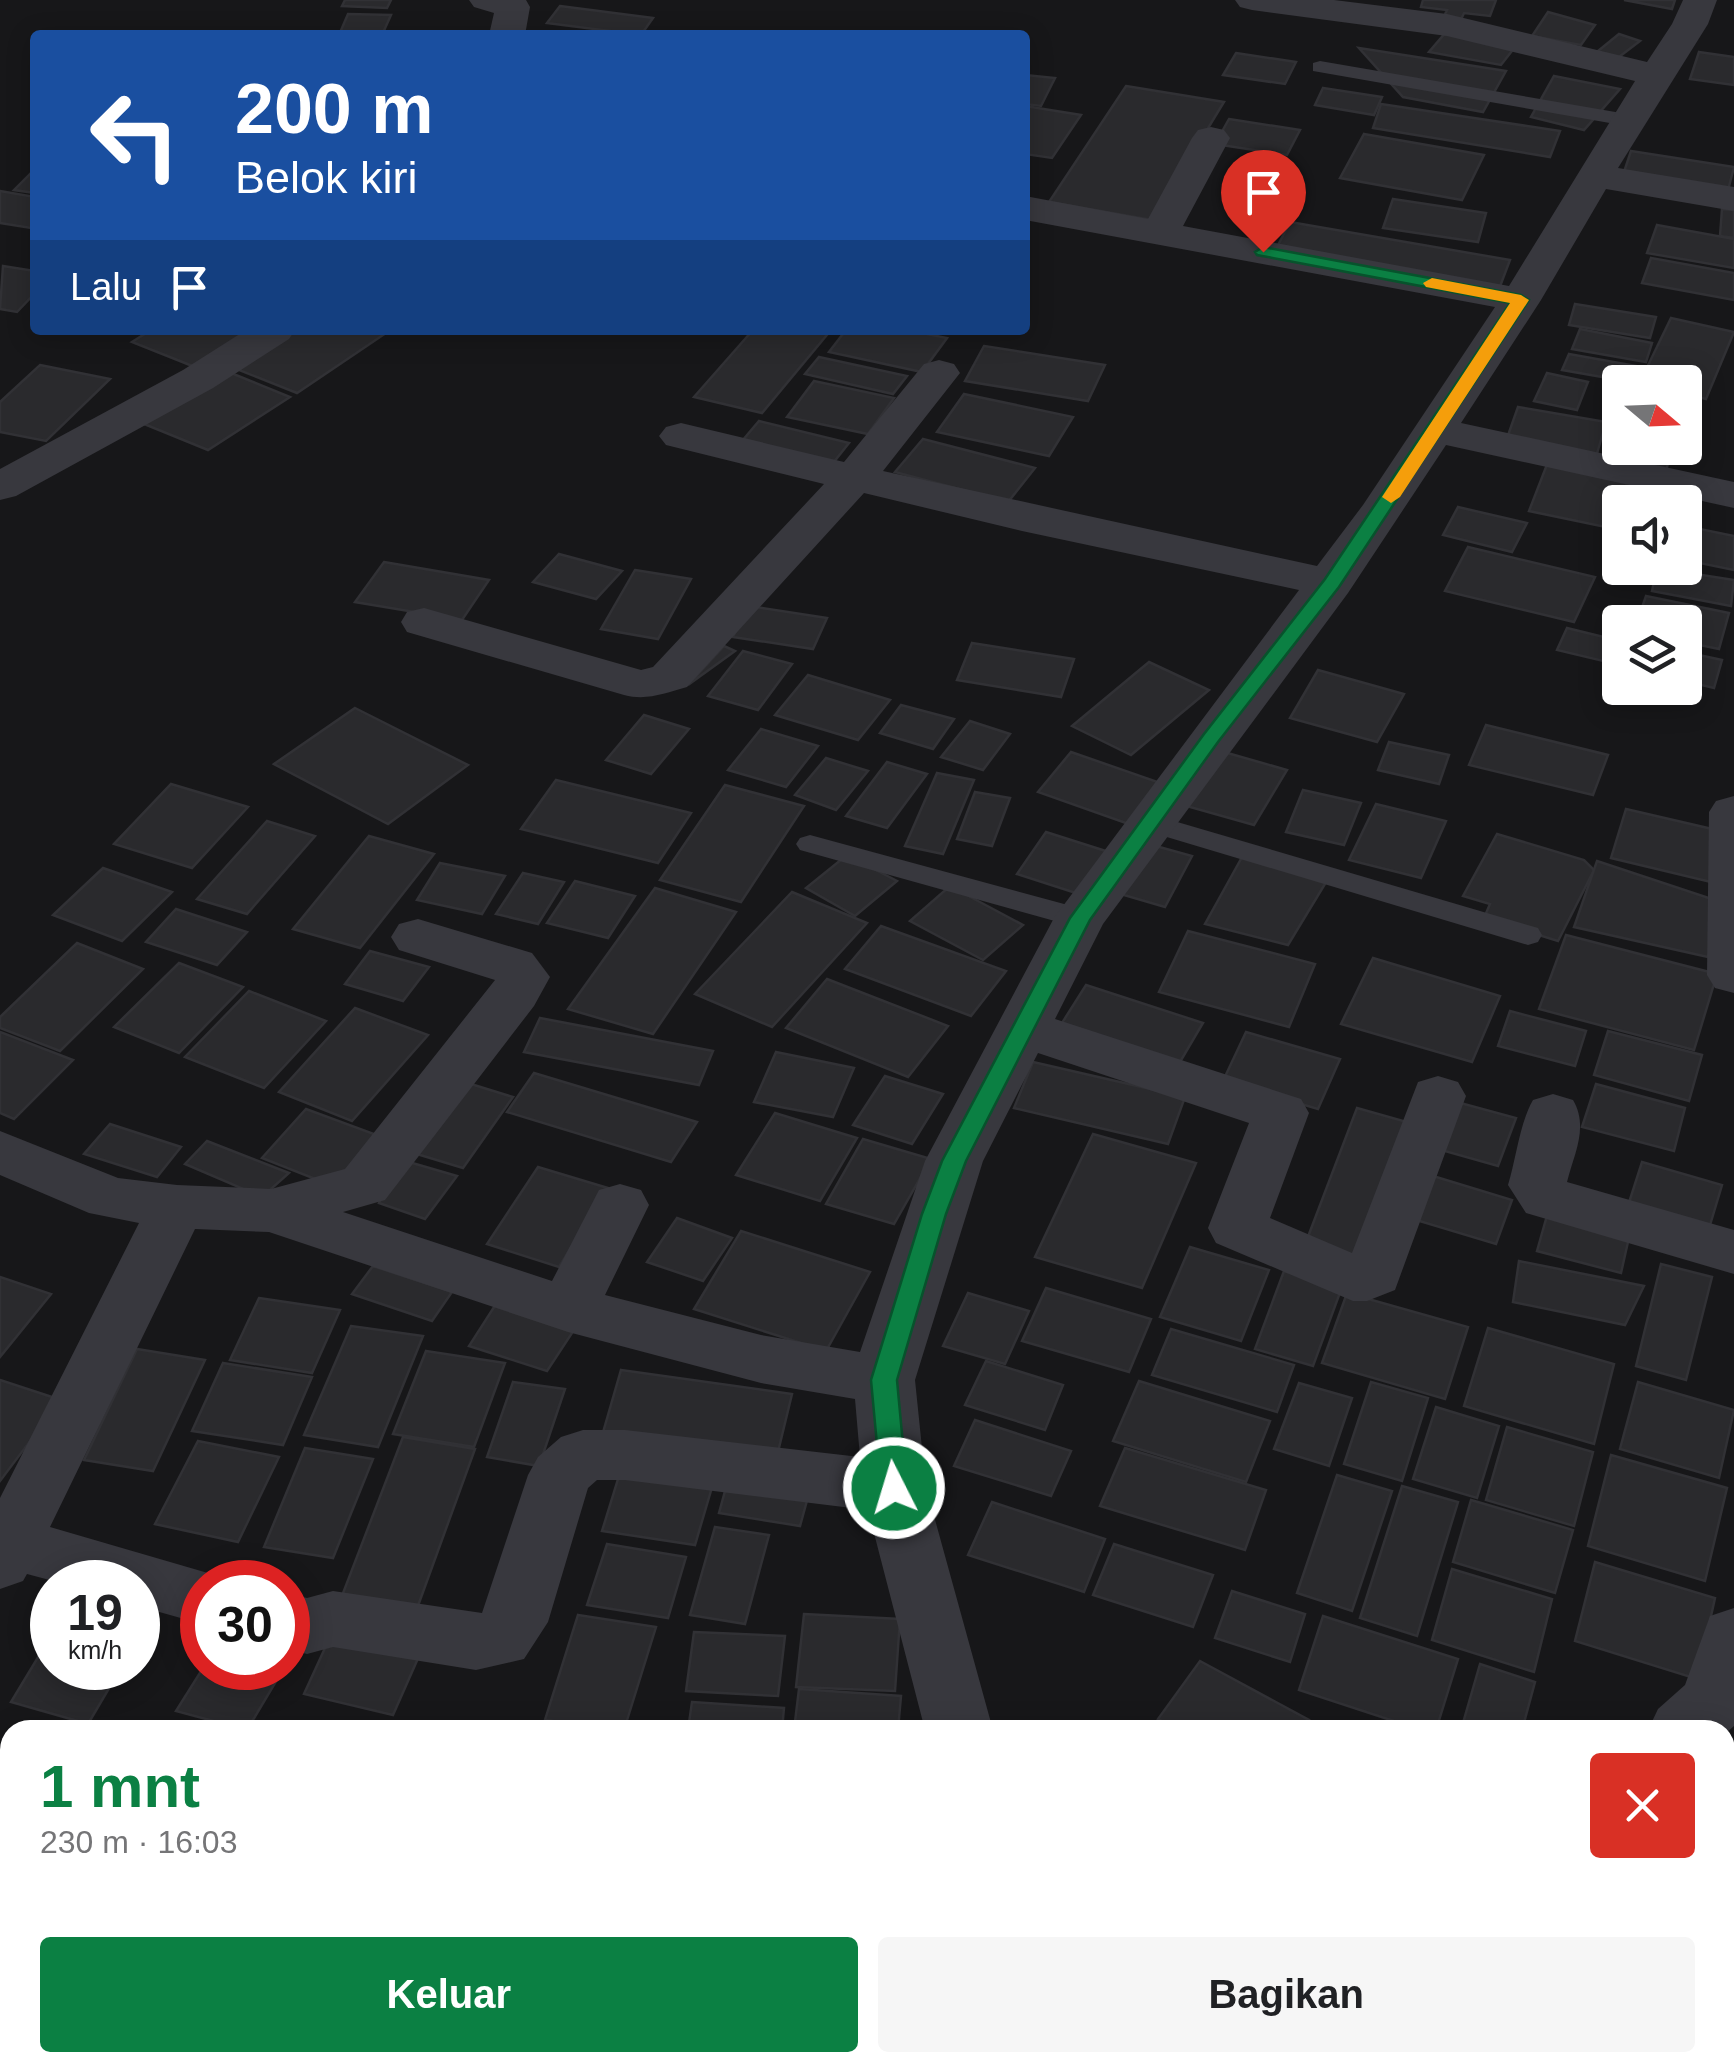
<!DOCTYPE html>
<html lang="id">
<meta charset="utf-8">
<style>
body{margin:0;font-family:Helvetica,sans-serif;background:#f6f6f6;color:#202124;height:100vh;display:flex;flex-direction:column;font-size:38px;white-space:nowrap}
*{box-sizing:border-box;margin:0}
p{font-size:32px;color:#757577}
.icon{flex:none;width:55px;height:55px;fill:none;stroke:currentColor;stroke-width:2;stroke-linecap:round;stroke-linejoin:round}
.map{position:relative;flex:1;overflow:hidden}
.side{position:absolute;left:0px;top:1720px;width:1735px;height:352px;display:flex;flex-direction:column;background:#fff;border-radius:30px 30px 0 0;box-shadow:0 5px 25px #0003}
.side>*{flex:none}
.banner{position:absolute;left:30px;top:30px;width:1000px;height:305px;border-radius:10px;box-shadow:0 5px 25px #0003;background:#1a4fa0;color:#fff;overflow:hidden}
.needle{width:65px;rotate:109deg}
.tools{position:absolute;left:1602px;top:365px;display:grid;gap:20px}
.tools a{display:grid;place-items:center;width:100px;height:100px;border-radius:10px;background:#fff;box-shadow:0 5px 25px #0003;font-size:50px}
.speed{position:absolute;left:30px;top:1560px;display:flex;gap:20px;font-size:50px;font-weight:700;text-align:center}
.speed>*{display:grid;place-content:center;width:130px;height:130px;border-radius:50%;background:#fff;box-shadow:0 5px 25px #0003;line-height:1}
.speed small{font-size:25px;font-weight:400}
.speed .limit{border:15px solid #d22;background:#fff;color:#111}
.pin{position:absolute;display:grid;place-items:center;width:85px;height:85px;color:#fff;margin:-102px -42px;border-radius:50% 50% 50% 0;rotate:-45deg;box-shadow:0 0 10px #0007}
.pin .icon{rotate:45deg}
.me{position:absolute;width:110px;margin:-55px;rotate:355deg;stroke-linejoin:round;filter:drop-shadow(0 0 8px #0008)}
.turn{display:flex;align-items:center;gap:35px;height:210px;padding:0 40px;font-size:45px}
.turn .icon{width:130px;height:130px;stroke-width:2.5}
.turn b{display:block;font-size:70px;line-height:85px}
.then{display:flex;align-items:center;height:95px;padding:0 40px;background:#0003;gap:20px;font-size:38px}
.round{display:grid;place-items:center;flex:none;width:105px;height:105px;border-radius:10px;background:#f6f6f6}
.head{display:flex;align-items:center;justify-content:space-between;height:170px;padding:0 40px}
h1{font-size:60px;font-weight:700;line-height:75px;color:#0b8043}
.button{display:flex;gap:20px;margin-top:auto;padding:20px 40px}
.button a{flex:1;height:115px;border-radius:10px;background:#0b8043;color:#fff;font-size:40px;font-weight:700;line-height:115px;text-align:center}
.button a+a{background:#f6f6f6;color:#202124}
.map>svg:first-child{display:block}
</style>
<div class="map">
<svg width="1734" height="2072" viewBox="0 0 1734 2072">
<rect width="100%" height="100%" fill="#171719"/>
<g fill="#2a2a2d" stroke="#313135" stroke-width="2.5">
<path d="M345,0H391L387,8L342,6Z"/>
<path d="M1423,0H1496L1490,16L1464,13L1458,26L1441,23L1447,10L1421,7Z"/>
<path d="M1624,0H1675L1672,9Z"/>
<path d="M560,6L653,18L641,35L547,23Z"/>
<path d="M1548,12L1595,25L1581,45L1532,36Z"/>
<path d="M348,14L391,15L382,35H339Z"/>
<path d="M1447,31L1515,47L1501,65L1429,52Z"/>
<path d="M1619,34L1640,41L1615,60L1598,51Z"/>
<path d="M1359,48L1506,71L1483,112L1403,97Z"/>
<path d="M1699,52L1734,57V85L1690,79Z"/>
<path d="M1236,53L1296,62L1285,84L1223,75Z"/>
<path d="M1025,75L1055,78L1041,106L1025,104Z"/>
<path d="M1554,76L1620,89L1584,130L1531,117Z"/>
<path d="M1126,86L1224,102L1152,220L1049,202Z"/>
<path d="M1323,88L1382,97L1374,115L1315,105Z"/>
<path d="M1381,104L1560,131L1550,157L1373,128Z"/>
<path d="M1025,106L1081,115L1052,158L1025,154Z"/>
<path d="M1229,119L1300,130L1287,155L1215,144Z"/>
<path d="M1364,134L1484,155L1462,200L1340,178Z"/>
<path d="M1631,151L1734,167L1727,194L1622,178Z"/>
<path d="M35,169V193L14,190Z"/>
<path d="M0,191L35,197V225L31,228L0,223Z"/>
<path d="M1393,199L1486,213L1478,242L1383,228Z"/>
<path d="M1722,209L1734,210V238L1720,236Z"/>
<path d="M1290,222L1510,260L1499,289L1275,251Z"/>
<path d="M1657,225L1734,239V268L1647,253Z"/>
<path d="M1651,258L1734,273V300L1642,283Z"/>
<path d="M3,266L35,271V293L17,312L0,309Z"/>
<path d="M1575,304L1656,317L1650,338L1569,325Z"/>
<path d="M1671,318L1734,332L1706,399L1685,394V382H1640Z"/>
<path d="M1580,329L1652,343L1646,362L1572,349Z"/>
<path d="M151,330H263L200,369L132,342Z"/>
<path d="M285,330H386L389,331L297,393L229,366Z"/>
<path d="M753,330H831L762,413L694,397Z"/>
<path d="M846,330H907L947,338L922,372L829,352Z"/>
<path d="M984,346L1105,365L1088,401L965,381Z"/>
<path d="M1569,354L1636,366L1631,382L1562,370Z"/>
<path d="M819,357L907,376L893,394L805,374Z"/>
<path d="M40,365L110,379L46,441L0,432V402Z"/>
<path d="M226,371L290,397L208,450L144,424Z"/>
<path d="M1547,373L1588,382L1577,410L1534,401Z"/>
<path d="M814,381L894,398L868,434L787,417Z"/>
<path d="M964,394L1073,417L1049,456L937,432Z"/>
<path d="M1518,407L1606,422L1596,457L1506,441Z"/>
<path d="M759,421L849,443L829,468L737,447Z"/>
<path d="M923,439L1035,468L1008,502L895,472Z"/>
<path d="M1620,440V448H1672L1666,471L1614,461Z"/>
<path d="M1548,462L1650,482L1643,502H1620V530L1529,511Z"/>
<path d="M1458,507L1527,523L1512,552L1443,535Z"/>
<path d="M1685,526L1734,536V570L1685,560Z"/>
<path d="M1468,547L1595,577L1574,622L1445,591Z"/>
<path d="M559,554L622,571L596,599L533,582Z"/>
<path d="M384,562L489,580L462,620L355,602Z"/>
<path d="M1657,568L1734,580L1731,606L1652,591Z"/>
<path d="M635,570L691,579L658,639L601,629Z"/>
<path d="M1646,596L1729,613L1719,649L1685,642V622H1637Z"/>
<path d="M749,606L827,618L813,649L733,637Z"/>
<path d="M1567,628L1620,641V665L1557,650Z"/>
<path d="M972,643L1074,659L1061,697L957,680Z"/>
<path d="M724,646L735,651L688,685Z"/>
<path d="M743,651L792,664L758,710L708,696Z"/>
<path d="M1685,652L1722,660L1714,688L1685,681Z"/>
<path d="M1149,662L1209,690L1131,755L1072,726Z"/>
<path d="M1318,670L1404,694L1377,742L1290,718Z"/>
<path d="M808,675L890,700L858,740L775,715Z"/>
<path d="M901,705L954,719L933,749L880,733Z"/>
<path d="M355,708L468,765L388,824L274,764Z"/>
<path d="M644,715L689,729L651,774L606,760Z"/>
<path d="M970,721L1010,734L983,770L941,757Z"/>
<path d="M1486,725L1608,755L1593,795L1469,765Z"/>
<path d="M761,729L818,746L786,787L728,770Z"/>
<path d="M1389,742L1449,755L1439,784L1378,770Z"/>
<path d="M1217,750L1287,770L1254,825L1183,805Z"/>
<path d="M1071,752L1172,787L1140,828L1038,792Z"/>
<path d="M826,758L868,771L836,810L795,795Z"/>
<path d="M887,762L927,774L887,828L846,816Z"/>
<path d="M937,773L974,780L943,854L905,846Z"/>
<path d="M556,780L691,813L658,863L521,829Z"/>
<path d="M171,784L248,807L192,868L114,844Z"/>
<path d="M725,785L804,806L741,902L660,880Z"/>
<path d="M1303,790L1361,803L1344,845L1286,832Z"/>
<path d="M975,792L1010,798L992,846L957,839Z"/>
<path d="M1376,804L1446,821L1421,878L1349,860Z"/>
<path d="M1626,809L1725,832L1711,882L1611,858Z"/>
<path d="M267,821L315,836L247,914L197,899Z"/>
<path d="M1046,832L1112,853L1082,895L1017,874Z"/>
<path d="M1497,834L1584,860L1594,870L1558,941L1484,918L1490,904L1463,896Z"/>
<path d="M369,836L434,854L360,948L293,929Z"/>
<path d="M1145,843L1192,856L1165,907L1117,893Z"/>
<path d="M1246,850L1331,874L1288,945L1205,924Z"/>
<path d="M847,855L897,881L855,916L806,888Z"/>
<path d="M1597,861L1724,903L1708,957L1574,927Z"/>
<path d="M440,863L505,876L482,914L417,900Z"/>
<path d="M103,868L172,892L122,941L53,915Z"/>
<path d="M523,873L564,882L538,924L496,914Z"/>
<path d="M575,881L635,896L608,938L547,923Z"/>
<path d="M950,886L1023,925L983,960L910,921Z"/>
<path d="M655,888L736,912L653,1034L568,1009Z"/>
<path d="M792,892L867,923L772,1027L695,994Z"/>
<path d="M176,909L247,932L217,965L146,942Z"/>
<path d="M881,926L1006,971L971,1016L845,969Z"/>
<path d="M1188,931L1315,964L1289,1027L1159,992Z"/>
<path d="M1566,935L1717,974L1694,1050L1539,1009Z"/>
<path d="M77,943L143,969L60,1051L0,1028V1017Z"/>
<path d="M370,951L429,967L403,1001L345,984Z"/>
<path d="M1373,958L1500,996L1472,1062L1341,1024Z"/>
<path d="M179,963L243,987L179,1053L114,1027Z"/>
<path d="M827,979L948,1026L908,1077L786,1028Z"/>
<path d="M1086,985L1203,1023L1180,1062L1062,1023Z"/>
<path d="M249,991L326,1021L264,1088L185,1057Z"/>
<path d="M355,1008L428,1035L352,1121L279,1092Z"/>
<path d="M1510,1011L1586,1031L1575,1066L1498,1046Z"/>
<path d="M540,1018L713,1051L699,1085L524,1052Z"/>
<path d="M1608,1031L1702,1055L1689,1101L1594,1075Z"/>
<path d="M0,1032L73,1060L14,1119L0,1113Z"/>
<path d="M1246,1032L1340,1059L1318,1109L1223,1081Z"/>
<path d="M776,1052L854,1068L833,1117L754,1102Z"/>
<path d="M1033,1062L1185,1097L1168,1144L1014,1108Z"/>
<path d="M534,1073L697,1122L671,1162L507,1112Z"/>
<path d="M885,1076L943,1094L912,1144L853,1125Z"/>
<path d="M458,1080L513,1097L463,1168L407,1151Z"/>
<path d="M1596,1084L1685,1108L1674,1151L1582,1127Z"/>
<path d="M1453,1101L1516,1118L1498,1166L1434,1148Z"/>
<path d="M1357,1108L1407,1122L1358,1257L1306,1242Z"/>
<path d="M306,1109L382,1137L338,1188L262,1158Z"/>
<path d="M775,1113L857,1138L820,1201L736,1175Z"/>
<path d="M110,1124L181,1147L157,1177L84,1154Z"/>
<path d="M1093,1134L1196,1163L1142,1288L1035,1257Z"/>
<path d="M863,1139L931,1159L894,1224L826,1204Z"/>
<path d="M207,1141L289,1173L262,1197L185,1164Z"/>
<path d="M402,1160L457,1176L425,1219L379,1203Z"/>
<path d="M1642,1162L1722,1185L1707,1235L1626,1212Z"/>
<path d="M538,1167L608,1188L559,1267L487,1244Z"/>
<path d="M1433,1176L1512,1200L1496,1244L1416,1220Z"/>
<path d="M1548,1212L1630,1233L1621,1273L1537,1251Z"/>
<path d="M677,1218L732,1238L703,1281L647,1262Z"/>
<path d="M741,1231L870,1272L826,1351L694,1309Z"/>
<path d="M1190,1247L1269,1270L1241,1341L1160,1317Z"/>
<path d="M1519,1261L1644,1286L1625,1325L1513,1302Z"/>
<path d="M1661,1264L1712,1277L1686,1380L1636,1366Z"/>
<path d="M373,1266L452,1292L432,1321L352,1294Z"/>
<path d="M1284,1271L1342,1287L1313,1366L1255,1349Z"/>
<path d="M0,1277L51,1294L0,1357Z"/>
<path d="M1046,1288L1151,1319L1129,1372L1022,1341Z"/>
<path d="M968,1293L1029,1311L1005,1364L943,1346Z"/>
<path d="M1347,1293L1468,1327L1445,1399L1322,1363Z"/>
<path d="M259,1298L340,1310L312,1373L230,1360Z"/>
<path d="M496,1304L574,1330L547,1371L469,1346Z"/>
<path d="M351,1326L423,1336L378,1447L304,1435Z"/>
<path d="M1488,1328L1614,1364L1594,1444L1464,1406Z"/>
<path d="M1171,1329L1294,1365L1277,1412L1152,1375Z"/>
<path d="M137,1349L205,1360L153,1471L84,1460Z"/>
<path d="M426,1351L505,1363L474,1447L393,1434Z"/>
<path d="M986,1361L1063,1385L1045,1430L965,1405Z"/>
<path d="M223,1363L312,1377L283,1445L192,1431Z"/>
<path d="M621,1370L792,1394L776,1460L602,1436Z"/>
<path d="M0,1380L61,1400L0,1481Z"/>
<path d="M1139,1381L1270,1421L1246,1482L1113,1441Z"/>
<path d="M513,1382L565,1389L539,1466L487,1457Z"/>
<path d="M1371,1382L1428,1398L1402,1481L1344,1464Z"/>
<path d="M1638,1382L1734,1410L1719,1478L1620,1449Z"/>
<path d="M1299,1383L1352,1398L1329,1466L1274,1449Z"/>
<path d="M1436,1407L1499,1426L1477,1498L1413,1479Z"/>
<path d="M975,1420L1071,1451L1051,1496L954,1466Z"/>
<path d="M1507,1427L1593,1452L1574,1526L1486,1500Z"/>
<path d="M403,1437L475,1449L415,1614L340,1601Z"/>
<path d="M198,1441L279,1457L238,1542L155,1524Z"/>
<path d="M305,1448L373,1459L333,1558L264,1547Z"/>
<path d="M1125,1448L1266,1490L1245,1550L1100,1506Z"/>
<path d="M1611,1455L1727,1488L1705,1581L1588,1546Z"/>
<path d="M623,1463L715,1477L695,1545L602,1531Z"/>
<path d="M730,1473L811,1486L800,1526L719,1513Z"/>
<path d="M1337,1475L1392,1491L1352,1611L1297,1593Z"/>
<path d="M1402,1486L1458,1502L1417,1636L1360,1618Z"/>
<path d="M1471,1500L1573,1530L1555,1593L1453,1562Z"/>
<path d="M992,1502L1105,1539L1084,1592L968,1555Z"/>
<path d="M715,1527L769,1535L745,1624L690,1615Z"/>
<path d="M607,1544L686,1557L668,1618L587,1605Z"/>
<path d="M1114,1544L1213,1575L1193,1627L1093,1595Z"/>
<path d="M1595,1562L1715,1598L1697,1679L1575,1641Z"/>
<path d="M1452,1569L1552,1599L1534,1672L1432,1640Z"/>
<path d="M138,1590L162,1597L138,1639Z"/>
<path d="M1232,1591L1305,1614L1290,1662L1215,1638Z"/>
<path d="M804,1614L900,1619L895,1691L796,1687Z"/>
<path d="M578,1615L656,1627L624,1730L545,1720Z"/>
<path d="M1323,1616L1458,1659L1436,1730H1421L1299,1690Z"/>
<path d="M694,1632L785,1636L778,1696L686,1691Z"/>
<path d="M52,1634V1668H121L88,1724L11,1702Z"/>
<path d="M331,1635L419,1656L393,1715L304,1694Z"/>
<path d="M1200,1661L1309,1720L1302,1730H1177L1158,1719Z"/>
<path d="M1480,1664L1535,1682L1522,1730H1461Z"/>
<path d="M203,1668H284L247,1730L176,1711Z"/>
<path d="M799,1689L901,1696L898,1730H794Z"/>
<path d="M692,1702L784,1708L782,1730H688Z"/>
<path d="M1725,1840L1734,1842V1910L1725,1907Z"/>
<path d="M1135,2062H1272L1273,2065L1245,2072H1138Z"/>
<path d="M858,2066L999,2072H858Z"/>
</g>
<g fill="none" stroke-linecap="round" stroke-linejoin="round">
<g fill="#38383e" fill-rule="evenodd">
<path d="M1320,61L1627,114L1637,120L1627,126L1313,71V63Z"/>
<path d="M1150,814L1538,928L1542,935L1538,942L1528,945L1140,829L1136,823L1140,817Z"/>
<path d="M810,835L1090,911L1094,918L1090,925L1080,928L800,850L796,844L800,838Z"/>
</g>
<g fill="#38383e" fill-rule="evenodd">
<path d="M469,0H526L530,7L525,35H489L494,13L474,7Z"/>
<path d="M1235,0H1334L1447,14L1647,62L1672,24L1683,0H1717L1708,24L1618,168L1734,187V211L1606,189L1541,300L1461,423L1734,482V508L1446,445L1348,593L1103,924L1055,1019L1301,1099L1309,1113L1270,1218L1352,1253L1418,1082L1438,1076L1458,1082L1466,1096L1395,1290L1367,1301H1353L1216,1243L1208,1228L1249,1123L1038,1053L983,1161L915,1380L926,1487L993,1730H925L868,1510L625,1480H597L588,1488L548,1622L524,1659L476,1670L333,1647L307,1654L288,1649V1593L307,1598L333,1591L482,1613L528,1475L538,1457L561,1437L583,1430H625L860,1457L855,1399L761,1383L568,1332L269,1232L195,1229L50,1527L225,1578L228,1582H202V1624L138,1606V1582H57L27,1574L23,1581L0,1589V1498L139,1223L89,1213L0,1175V1131L118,1178L177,1185L271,1189L345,1169L495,980L399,950L391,937L399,924L418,919L532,953L550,977L534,1006L385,1200L343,1212L552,1281L599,1190L620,1184L641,1190L649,1205L605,1295L761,1335L860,1352L925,1161L1054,918L1299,590L1022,531L864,493L687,687C665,693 647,701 624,695L407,632L401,622L407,612L424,608L641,670L653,667L824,484L666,445L659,436L666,427L681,423L844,462L924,364L939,360L954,364L960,373L883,471L1317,566L1363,505L1495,307L1025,220V196L1148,219L1192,138L1198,130L1211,127L1224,130L1230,138L1183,226L1509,286L1635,81L1447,36L1252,10L1240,7Z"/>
<path d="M246,330H295L289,339L213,388L16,496L0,500V469L183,370Z"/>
<path d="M1734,796V993L1715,988L1707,975L1709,812L1716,801Z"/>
<path d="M1553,1094L1573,1100C1589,1127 1574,1154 1567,1182L1734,1230V1274L1526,1213L1508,1185C1516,1159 1520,1122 1533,1100Z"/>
<path d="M1734,1608V1726L1725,1734V1730H1648L1658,1709L1685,1685L1710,1616Z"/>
<path d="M1734,1953V2024L1725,2027V1956Z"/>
<path d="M1037,2062H1112L1116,2072H1040Z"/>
<path d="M1617,2062H1701L1705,2072H1621Z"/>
</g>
</g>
<path fill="#0b8043" stroke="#07532c" stroke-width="2.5" d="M1263,247L1521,295L1529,300L1339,587L1218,742L1090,920L966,1161L946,1214L897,1380L907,1488L903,1495L894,1498L885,1495L881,1488L871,1380L922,1214L942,1161L1070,918L1204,734L1325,579L1510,303L1257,255L1255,252Z"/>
<path fill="#f59e0b" d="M1432,278L1521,295L1529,300L1400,497L1391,503L1382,497L1510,303L1426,287L1423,283Z"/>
</svg>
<div class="tools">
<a><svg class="needle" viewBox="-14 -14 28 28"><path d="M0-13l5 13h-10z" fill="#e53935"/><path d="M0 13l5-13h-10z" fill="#757577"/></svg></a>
<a><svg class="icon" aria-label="sound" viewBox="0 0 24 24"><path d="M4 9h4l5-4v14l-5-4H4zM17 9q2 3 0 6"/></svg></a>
<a><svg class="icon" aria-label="layers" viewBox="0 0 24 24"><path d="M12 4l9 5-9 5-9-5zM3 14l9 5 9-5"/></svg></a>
</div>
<div class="speed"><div>19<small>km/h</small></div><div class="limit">30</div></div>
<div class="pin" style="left:1263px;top:252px;background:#d93025"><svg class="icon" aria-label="arrive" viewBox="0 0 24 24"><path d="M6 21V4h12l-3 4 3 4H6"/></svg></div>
<svg class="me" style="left:894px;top:1488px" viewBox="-20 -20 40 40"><circle r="17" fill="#0b8043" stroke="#fff" stroke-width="3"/><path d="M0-11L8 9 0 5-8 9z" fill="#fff"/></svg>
<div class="banner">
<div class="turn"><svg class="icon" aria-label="left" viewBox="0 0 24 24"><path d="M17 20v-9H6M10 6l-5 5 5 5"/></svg><div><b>200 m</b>Belok kiri</div></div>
<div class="then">Lalu<svg class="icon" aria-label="arrive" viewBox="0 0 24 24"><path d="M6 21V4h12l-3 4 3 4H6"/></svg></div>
</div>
<section class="side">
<div class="head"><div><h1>1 mnt</h1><p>230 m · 16:03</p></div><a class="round" style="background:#d93025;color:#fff"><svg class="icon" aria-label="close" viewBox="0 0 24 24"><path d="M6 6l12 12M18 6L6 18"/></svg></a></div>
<div class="button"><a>Keluar</a><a>Bagikan</a></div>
</section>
</div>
